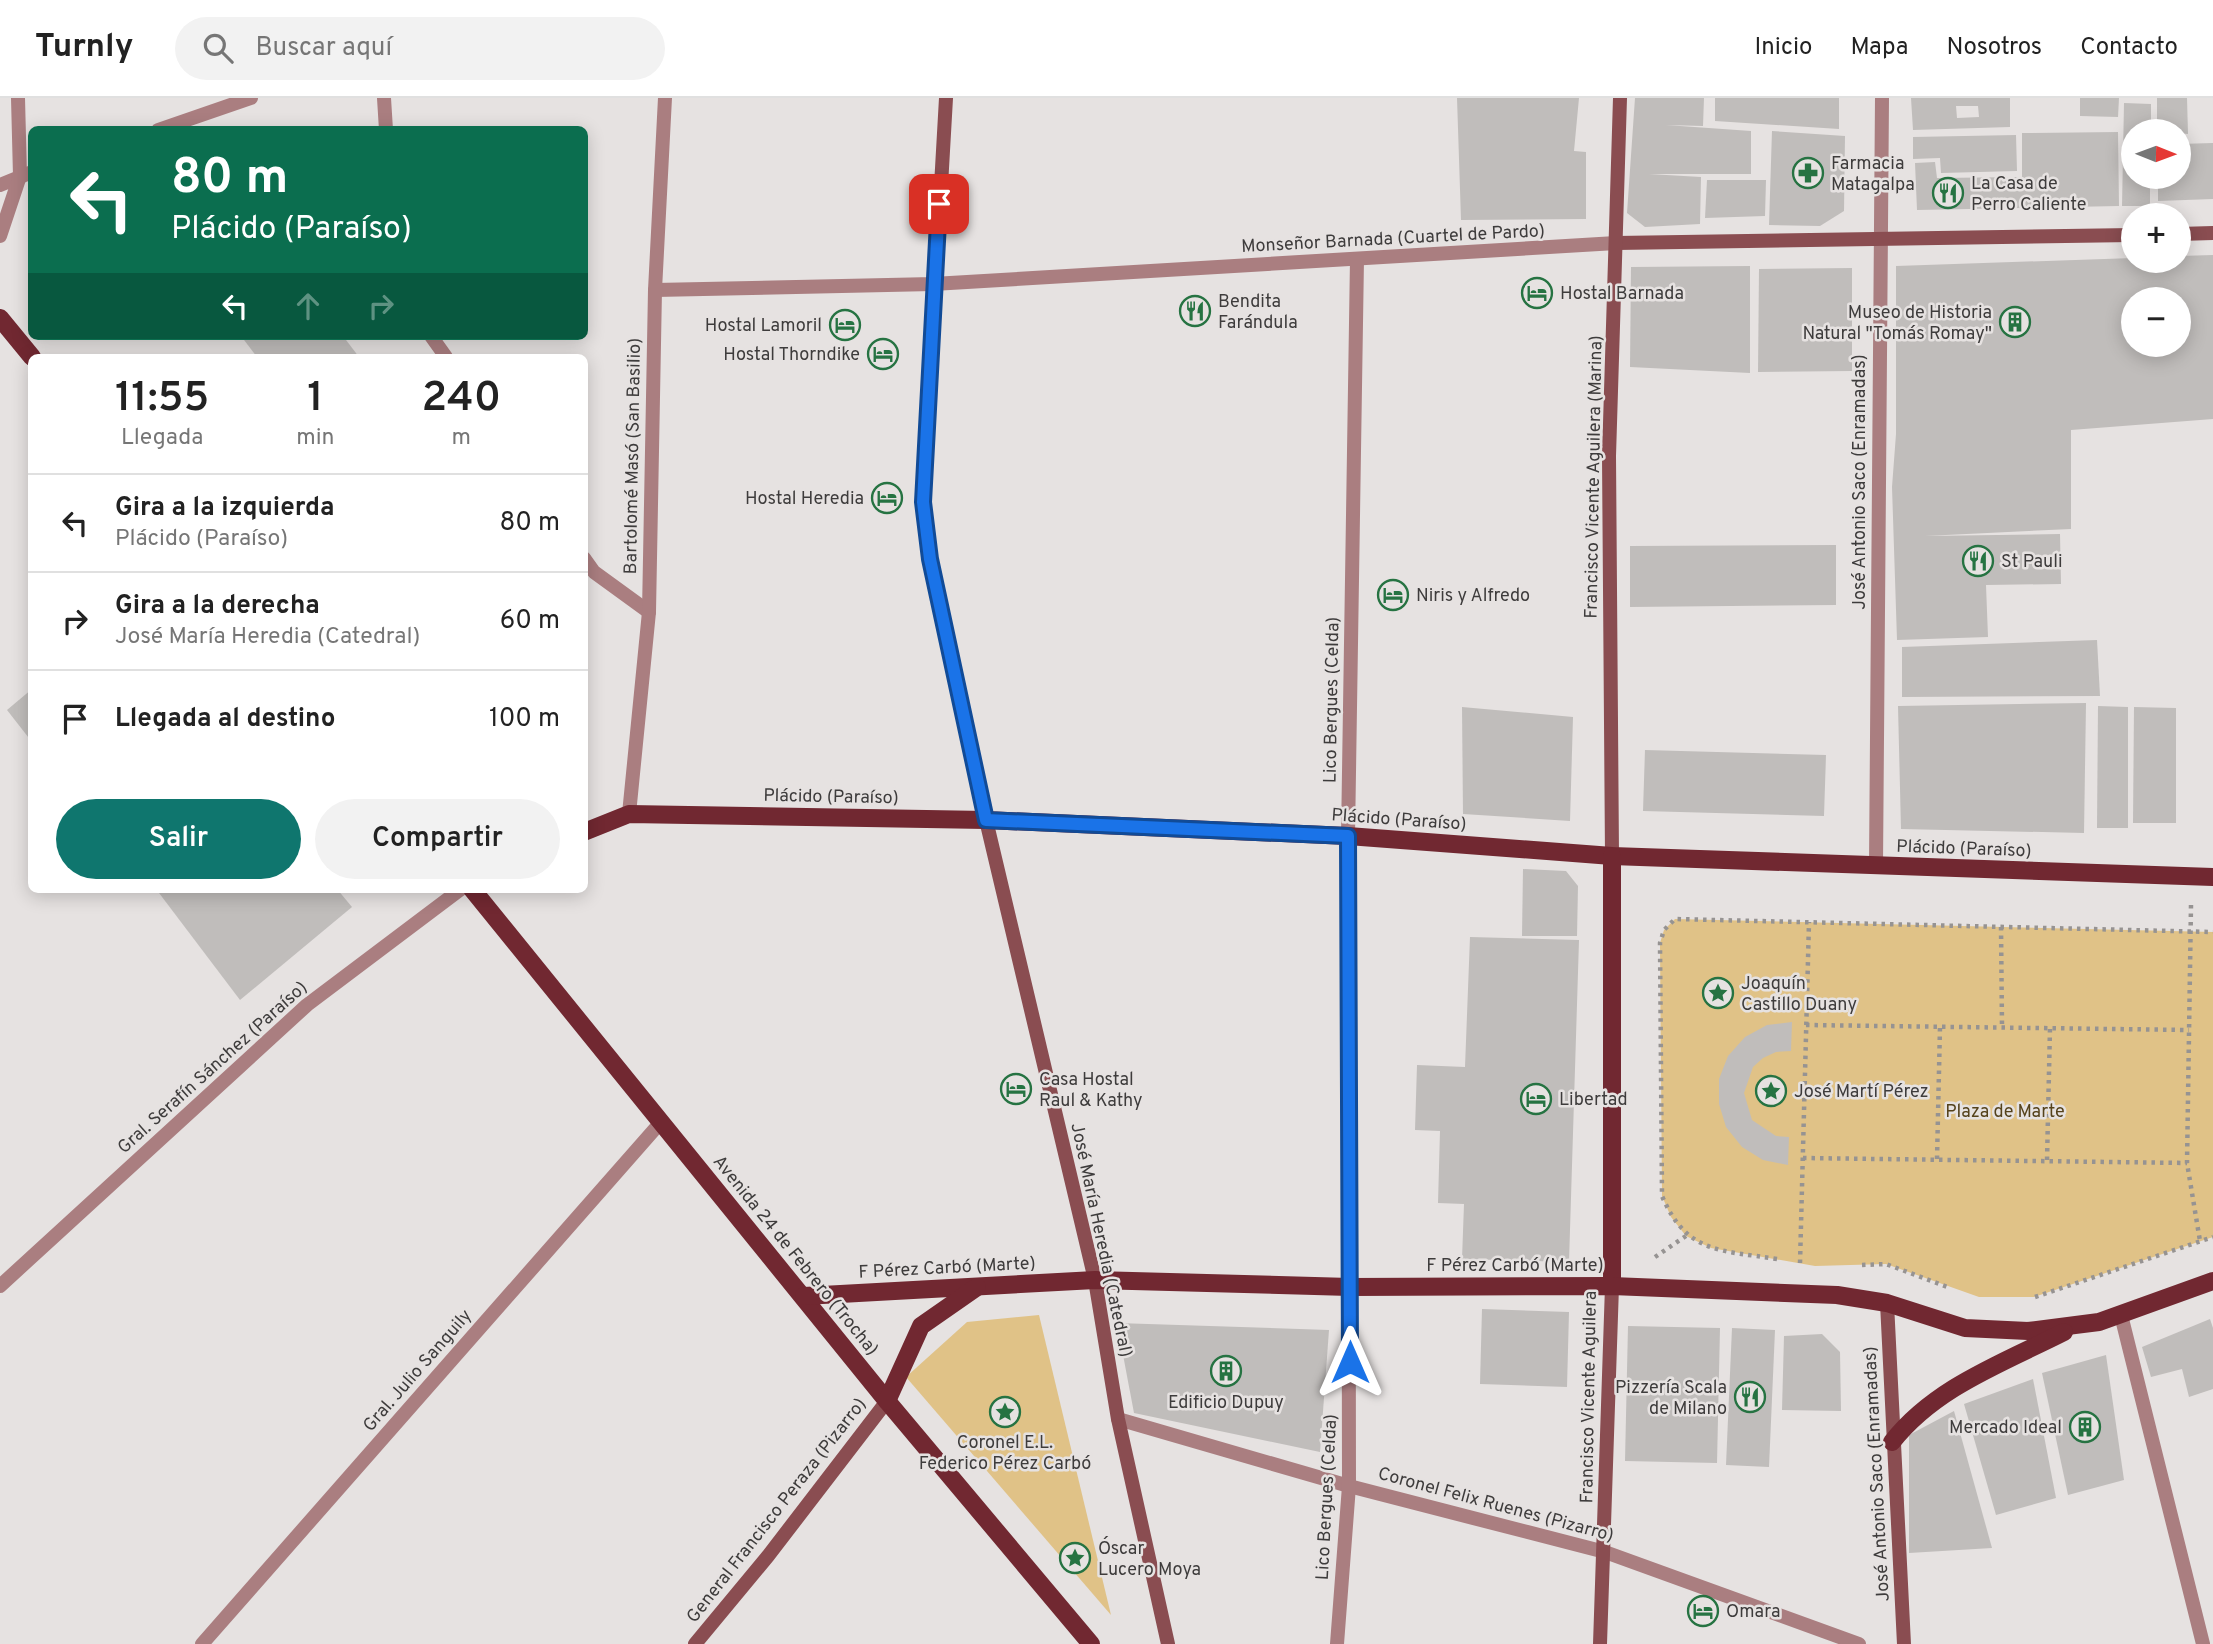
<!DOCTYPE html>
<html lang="es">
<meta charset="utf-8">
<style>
body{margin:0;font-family:Overpass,sans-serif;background:#f2f2f2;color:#222;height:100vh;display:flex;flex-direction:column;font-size:26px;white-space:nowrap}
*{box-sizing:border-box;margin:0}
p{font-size:23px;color:#767676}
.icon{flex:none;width:38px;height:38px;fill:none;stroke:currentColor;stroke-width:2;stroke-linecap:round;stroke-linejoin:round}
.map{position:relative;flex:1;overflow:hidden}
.side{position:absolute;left:28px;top:256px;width:560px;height:539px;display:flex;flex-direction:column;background:#fff;border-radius:10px;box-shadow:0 4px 18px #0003}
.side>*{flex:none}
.hud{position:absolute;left:28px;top:28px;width:560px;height:214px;border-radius:10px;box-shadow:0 4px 18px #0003;background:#0b6e4f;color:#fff;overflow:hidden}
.needle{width:46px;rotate:91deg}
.controls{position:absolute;left:2121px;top:21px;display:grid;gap:14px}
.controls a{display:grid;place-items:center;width:70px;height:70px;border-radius:50%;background:#fff;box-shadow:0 4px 18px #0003;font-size:35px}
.pin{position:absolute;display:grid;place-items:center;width:60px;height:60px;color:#fff;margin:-30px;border-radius:14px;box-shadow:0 4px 10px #0006}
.me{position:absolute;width:77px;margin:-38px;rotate:0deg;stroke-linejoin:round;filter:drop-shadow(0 0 5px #0008)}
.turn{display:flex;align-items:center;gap:24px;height:147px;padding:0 28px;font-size:32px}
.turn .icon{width:91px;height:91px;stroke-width:2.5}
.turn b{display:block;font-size:49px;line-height:60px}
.lanes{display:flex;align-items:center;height:66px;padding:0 28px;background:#0003;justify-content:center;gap:35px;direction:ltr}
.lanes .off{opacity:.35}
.eta{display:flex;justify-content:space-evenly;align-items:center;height:119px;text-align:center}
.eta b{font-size:42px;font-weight:600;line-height:49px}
.primary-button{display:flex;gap:14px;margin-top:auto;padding:14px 28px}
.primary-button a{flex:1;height:80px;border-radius:42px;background:#0f766e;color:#fff;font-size:28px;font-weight:600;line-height:80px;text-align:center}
.primary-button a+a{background:#f2f2f2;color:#222}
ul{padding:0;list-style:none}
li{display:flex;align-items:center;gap:21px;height:98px;padding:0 28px;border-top:2px solid #e0e0e0}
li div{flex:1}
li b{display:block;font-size:26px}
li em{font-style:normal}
header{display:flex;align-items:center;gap:42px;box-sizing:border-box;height:98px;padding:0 35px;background:#fff;border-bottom:2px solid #e0e0e0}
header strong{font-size:33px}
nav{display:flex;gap:38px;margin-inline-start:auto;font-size:24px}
.search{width:490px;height:63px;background:#f2f2f2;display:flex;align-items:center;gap:18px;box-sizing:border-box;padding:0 24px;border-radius:38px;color:#767676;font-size:26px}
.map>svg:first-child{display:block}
</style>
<header>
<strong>Turnly</strong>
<div class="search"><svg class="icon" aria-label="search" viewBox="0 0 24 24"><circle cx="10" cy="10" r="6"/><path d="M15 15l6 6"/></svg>Buscar aquí</div>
<nav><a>Inicio</a><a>Mapa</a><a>Nosotros</a><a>Contacto</a></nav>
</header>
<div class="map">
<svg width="2213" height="1546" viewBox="0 0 2213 1546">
<rect width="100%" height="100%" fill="#e6e2e1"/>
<g fill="#e0c287">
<path d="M1675,821L2213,834V1139L2034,1199H1979L1886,1166L1815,1168L1711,1150L1686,1138L1671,1119L1662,1098L1660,845L1664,832Z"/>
<path d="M1039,1217L1111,1517L906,1279L967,1224Z"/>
</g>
<g fill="#c0bdbb" fill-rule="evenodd">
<path d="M1457,0H1579L1574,53L1586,54V121L1461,122Z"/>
<path d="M1635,0H1704L1703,28L1666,27L1751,33V76H1649L1701,79L1700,126L1645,129L1627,115Z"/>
<path d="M1715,0H1839V31L1715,23Z"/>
<path d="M1911,0H2010V29L1913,32ZM1956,8H1978L1979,19L1957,20Z"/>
<path d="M2080,0H2119L2118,19L2080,18Z"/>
<path d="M2157,0H2187L2188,36L2157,33Z"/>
<path d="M2124,5L2151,6V33H2133V79H2150V108H2122Z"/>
<path d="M1772,33L1845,38L1844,113L1820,128L1769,127Z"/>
<path d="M2118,34L2119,108L1917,112L1915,65L1935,64L1937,80L2022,79V35Z"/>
<path d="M2016,37L2017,73L1941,75L1940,60L1913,61V39Z"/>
<path d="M2213,45V101L2158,103V79H2179V46Z"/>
<path d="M1707,82H1766L1765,118L1705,120Z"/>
<path d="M2213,157V321L2071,332V431L1925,438L2060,436L2061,486L1986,487L1988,539L1897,542L1892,389L1896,336V168L2133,160V163H2179V158ZM2133,201H2179V247H2133Z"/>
<path d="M1750,168V275L1630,269L1631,169Z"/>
<path d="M1852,170V273L1758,274L1759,171Z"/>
<path d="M241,238H343L359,259H257Z"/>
<path d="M1836,447V507L1630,509V448Z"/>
<path d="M2097,542L2100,598L1902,599V549Z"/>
<path d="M32,591V644L7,612Z"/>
<path d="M2086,605L2084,735L1901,731L1898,608Z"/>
<path d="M2098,608L2128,609V730H2097Z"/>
<path d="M1462,609L1573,619L1570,723L1463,716Z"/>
<path d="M2134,609L2176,610V725H2133Z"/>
<path d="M1645,652L1826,657L1824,718L1643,713Z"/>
<path d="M1523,771L1566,773L1578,788L1577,838H1522Z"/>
<path d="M156,791H337L352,809L240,902Z"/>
<path d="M1470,839L1579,842L1569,1164L1462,1161L1464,1106L1438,1105L1440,1033L1415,1032L1417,967L1465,969Z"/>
<path d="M1792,924L1791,953L1776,954L1763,960L1753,969L1744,995L1752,1022L1776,1038L1789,1039L1788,1067L1763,1062L1742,1049L1726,1029L1719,1006V981L1728,958L1745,939L1767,927Z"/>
<path d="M1482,1211L1569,1214L1567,1289L1480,1286Z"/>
<path d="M2210,1221L2213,1230V1291L2189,1299L2182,1271L2151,1279L2142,1249Z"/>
<path d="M1117,1225L1329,1232L1320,1354L1134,1315Z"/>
<path d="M1628,1228L1720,1230L1717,1365L1625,1363Z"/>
<path d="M1732,1230L1775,1232L1769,1369L1726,1367Z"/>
<path d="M1822,1236L1840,1254L1841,1313L1782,1312L1784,1238Z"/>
<path d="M2106,1257L2124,1382L2068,1397L2042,1275Z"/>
<path d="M2033,1281L2056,1400L1996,1417L1964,1306Z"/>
<path d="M1954,1313L1992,1450L1909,1455V1337Z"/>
</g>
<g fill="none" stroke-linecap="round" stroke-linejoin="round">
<g stroke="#969392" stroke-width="4.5" stroke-dasharray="3.5 5" stroke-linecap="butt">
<path d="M2191,807L2187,1065L2200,1143"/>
<path d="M2001,829L2002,929"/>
<path d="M1806,927L2189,932"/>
<path d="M1803,1060L2187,1065"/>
<path d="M1937,1061L1940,929"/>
<path d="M2047,1062L2050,930"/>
<path d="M1655,1159L1686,1138"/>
<path d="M1777,1161C1720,1152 1687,1156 1662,1098L1660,845L1664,832L1675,821L2213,834"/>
<path d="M1800,1165L1809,824"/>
<path d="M1862,1167L1886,1166L1950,1190"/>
<path d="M2035,1199L2213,1139"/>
</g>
<g stroke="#aa7e80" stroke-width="14">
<path d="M384,0L386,32"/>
<path d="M158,32L251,0"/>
<path d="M0,87L32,74"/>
<path d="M0,138L20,78L18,0"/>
<path d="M655,192L933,186L1616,145"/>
<path d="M431,238L446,259"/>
<path d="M584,460L594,474L649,514"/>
<path d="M629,716L649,514L655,192L665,0"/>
<path d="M1876,768L1882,0"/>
<path d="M0,1188L307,907L461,791"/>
<path d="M2121,1217L2203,1546"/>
<path d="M1118,1321L1349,1388L1605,1454L1859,1546"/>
<path d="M202,1546L661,1024"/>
<path d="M1337,1546L1349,1388L1348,738L1357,161"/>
</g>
<g stroke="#8a4d51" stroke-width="14">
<path d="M946,0L923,404L930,461L986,722L1095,1182L1118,1321L1168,1546"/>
<path d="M2179,136L2213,135"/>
<path d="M1616,145L2133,137"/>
<path d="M1612,758L1609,358L1620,0"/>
<path d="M1887,1205L1904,1546"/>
<path d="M695,1546L768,1458L887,1303"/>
<path d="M1600,1546L1612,1188"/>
</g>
<g stroke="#712831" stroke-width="18">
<path d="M0,220L32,259"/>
<path d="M584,734L629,716L986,722L1348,738L1612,758L2213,779"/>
<path d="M1612,758V1188"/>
<path d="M472,791L887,1303L1091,1546"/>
<path d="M804,1198L1095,1182L1350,1189L1612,1188L1837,1197L1887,1205L1965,1230L2028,1233L2099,1224L2213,1183"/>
<path d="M887,1303L921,1228L977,1189"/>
<path d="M1892,1344C1935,1289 2003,1265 2064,1234"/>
</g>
</g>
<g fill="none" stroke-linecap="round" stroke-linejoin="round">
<g stroke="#114b97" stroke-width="18">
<path id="route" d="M939,106L923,404L930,461L986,722L1348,738L1350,1264"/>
</g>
<use href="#route" stroke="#1a73e8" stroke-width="12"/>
</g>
<defs>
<g id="pharmacy-ring" transform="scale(1.575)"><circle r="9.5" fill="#e6e2e1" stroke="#267342" stroke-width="1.5"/><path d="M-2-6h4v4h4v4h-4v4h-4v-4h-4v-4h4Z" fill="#267342"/></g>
<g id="restaurant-ring" transform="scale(1.575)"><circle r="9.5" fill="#e6e2e1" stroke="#267342" stroke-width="1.5"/><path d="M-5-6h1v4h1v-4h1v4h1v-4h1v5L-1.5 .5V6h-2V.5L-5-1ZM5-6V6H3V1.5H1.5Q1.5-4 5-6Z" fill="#267342"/></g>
<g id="hotel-ring" transform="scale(1.575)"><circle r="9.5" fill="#e6e2e1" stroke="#267342" stroke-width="1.5"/><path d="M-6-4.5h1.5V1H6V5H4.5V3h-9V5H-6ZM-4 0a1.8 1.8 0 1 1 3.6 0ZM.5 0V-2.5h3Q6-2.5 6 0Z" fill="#267342"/></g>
<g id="building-ring" transform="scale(1.575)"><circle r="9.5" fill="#e6e2e1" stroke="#267342" stroke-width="1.5"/><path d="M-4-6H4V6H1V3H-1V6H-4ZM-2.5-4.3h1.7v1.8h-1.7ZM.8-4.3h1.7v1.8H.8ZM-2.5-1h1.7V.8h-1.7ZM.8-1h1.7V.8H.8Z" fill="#267342"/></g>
<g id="sight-ring" transform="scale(1.575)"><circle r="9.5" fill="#e6e2e1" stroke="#267342" stroke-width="1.5"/><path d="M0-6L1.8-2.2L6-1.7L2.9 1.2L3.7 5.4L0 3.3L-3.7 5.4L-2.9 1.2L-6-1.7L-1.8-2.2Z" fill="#267342"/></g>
</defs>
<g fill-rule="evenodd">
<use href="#pharmacy-ring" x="1808" y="75"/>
<use href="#restaurant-ring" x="1948" y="95"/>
<use href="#hotel-ring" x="1537" y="195"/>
<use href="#restaurant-ring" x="1195" y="213"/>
<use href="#building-ring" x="2015" y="224"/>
<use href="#hotel-ring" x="845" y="227"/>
<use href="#hotel-ring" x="883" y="256"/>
<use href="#hotel-ring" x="887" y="400"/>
<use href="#restaurant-ring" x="1978" y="463"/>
<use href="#hotel-ring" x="1393" y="497"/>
<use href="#sight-ring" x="1718" y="895"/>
<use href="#hotel-ring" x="1016" y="991"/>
<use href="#sight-ring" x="1771" y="993"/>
<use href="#hotel-ring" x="1536" y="1001"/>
<use href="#building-ring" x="1226" y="1273"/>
<use href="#restaurant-ring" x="1750" y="1299"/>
<use href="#sight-ring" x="1005" y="1314"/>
<use href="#building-ring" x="2085" y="1329"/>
<use href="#sight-ring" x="1075" y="1460"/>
<use href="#hotel-ring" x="1703" y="1513"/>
</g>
<g text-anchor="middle" stroke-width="5" stroke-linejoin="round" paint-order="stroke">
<g font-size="18" fill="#3e3c3c" stroke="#e6e2e1" text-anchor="start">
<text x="1831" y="71">Farmacia<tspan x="1831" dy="21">Matagalpa</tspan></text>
<text x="1971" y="91">La Casa de<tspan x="1971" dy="21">Perro Caliente</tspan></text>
<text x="1560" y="201">Hostal Barnada</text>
<text x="1218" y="209">Bendita<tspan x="1218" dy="21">Farándula</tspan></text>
<text x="1992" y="220" text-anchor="end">Museo de Historia<tspan x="1992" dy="21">Natural "Tomás Romay"</tspan></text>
<text x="822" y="233" text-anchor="end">Hostal Lamoril</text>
<text x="860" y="262" text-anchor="end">Hostal Thorndike</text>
<text x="864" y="406" text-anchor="end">Hostal Heredia</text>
<text x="2001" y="469">St Pauli</text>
<text x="1416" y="503">Niris y Alfredo</text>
<text x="1741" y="891">Joaquín<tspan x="1741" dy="21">Castillo Duany</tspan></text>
<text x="1039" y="987">Casa Hostal<tspan x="1039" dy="21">Raul &amp; Kathy</tspan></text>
<text x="1794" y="999">José Martí Pérez</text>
<text x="1559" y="1007">Libertad</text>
<text x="1727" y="1295" text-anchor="end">Pizzería Scala<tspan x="1727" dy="21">de Milano</tspan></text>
<text x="1226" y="1310" text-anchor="middle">Edificio Dupuy</text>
<text x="2062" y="1335" text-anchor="end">Mercado Ideal</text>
<text x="1005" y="1350" text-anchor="middle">Coronel E.L.<tspan x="1005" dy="21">Federico Pérez Carbó</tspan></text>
<text x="1098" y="1456">Óscar<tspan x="1098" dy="21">Lucero Moya</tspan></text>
<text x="1726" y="1519">Omara</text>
</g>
<g font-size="18" fill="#3e3c3c" stroke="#e6e2e1">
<text transform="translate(1393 140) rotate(-3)" y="6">Monseñor Barnada (Cuartel de Pardo)</text>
<text transform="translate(632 358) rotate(-89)" y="6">Bartolomé Masó (San Basilio)</text>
<text transform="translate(1593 379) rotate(-89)" y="6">Francisco Vicente Aguilera (Marina)</text>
<text transform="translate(1859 384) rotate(-90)" y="6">José Antonio Saco (Enramadas)</text>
<text transform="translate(1331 602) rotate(-89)" y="6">Lico Bergues (Celda)</text>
<text transform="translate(831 698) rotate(1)" y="6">Plácido (Paraíso)</text>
<text transform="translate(1399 721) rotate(4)" y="6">Plácido (Paraíso)</text>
<text transform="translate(1964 750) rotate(2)" y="6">Plácido (Paraíso)</text>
<text transform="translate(212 969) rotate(-42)" y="6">Gral. Serafín Sánchez (Paraíso)</text>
<text transform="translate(1102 1142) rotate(78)" y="6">José María Heredia (Catedral)</text>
<text transform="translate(796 1157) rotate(51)" y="6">Avenida 24 de Febrero (Trocha)</text>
<text x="1515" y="1173">F Pérez Carbó (Marte)</text>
<text transform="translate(947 1169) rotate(-3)" y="6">F Pérez Carbó (Marte)</text>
<text transform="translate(417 1272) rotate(-49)" y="6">Gral. Julio Sanguily</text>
<text transform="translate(1588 1299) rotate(-89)" y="6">Francisco Vicente Aguilera</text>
<text transform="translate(1876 1376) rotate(-93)" y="6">José Antonio Saco (Enramadas)</text>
<text transform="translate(1326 1399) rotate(-87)" y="6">Lico Bergues (Celda)</text>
<text transform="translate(1496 1406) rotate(15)" y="6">Coronel Felix Ruenes (Pizarro)</text>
<text transform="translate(776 1412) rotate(-52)" y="6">General Francisco Peraza (Pizarro)</text>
</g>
<g font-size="18" fill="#55421b" stroke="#e6e2e1">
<text x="2005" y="1019">Plaza de Marte</text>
</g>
</g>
</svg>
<div class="controls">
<a><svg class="needle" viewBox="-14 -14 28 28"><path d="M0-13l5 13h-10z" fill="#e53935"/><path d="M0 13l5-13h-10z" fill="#767676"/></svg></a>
<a>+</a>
<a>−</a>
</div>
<div class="pin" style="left:939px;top:106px;background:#d93025"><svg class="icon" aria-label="arrive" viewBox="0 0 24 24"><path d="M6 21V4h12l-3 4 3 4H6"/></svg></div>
<svg class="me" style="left:1350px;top:1264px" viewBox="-20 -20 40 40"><path d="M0-17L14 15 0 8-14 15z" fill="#1a73e8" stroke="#fff" stroke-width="4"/></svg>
<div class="hud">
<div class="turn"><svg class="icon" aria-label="left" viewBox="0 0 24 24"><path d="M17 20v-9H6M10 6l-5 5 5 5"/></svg><div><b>80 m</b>Plácido (Paraíso)</div></div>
<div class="lanes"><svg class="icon" aria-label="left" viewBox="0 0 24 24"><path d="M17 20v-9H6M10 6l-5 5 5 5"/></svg><svg class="icon off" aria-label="ahead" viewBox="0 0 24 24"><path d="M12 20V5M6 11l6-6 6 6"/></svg><svg class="icon off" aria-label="right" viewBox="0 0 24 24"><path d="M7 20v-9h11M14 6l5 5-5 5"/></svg></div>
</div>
<section class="side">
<div class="eta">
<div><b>11:55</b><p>Llegada</p></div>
<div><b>1</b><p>min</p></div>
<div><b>240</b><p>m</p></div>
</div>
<ul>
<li><svg class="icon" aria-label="left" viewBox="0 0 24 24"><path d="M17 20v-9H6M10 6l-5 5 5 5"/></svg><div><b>Gira a la izquierda</b><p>Plácido (Paraíso)</p></div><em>80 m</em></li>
<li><svg class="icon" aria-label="right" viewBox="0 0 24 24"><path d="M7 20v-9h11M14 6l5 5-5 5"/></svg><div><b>Gira a la derecha</b><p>José María Heredia (Catedral)</p></div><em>60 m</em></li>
<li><svg class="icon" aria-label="arrive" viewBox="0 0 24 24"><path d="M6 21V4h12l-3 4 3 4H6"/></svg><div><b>Llegada al destino</b></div><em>100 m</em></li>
</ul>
<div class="primary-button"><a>Salir</a><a>Compartir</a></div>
</section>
</div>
